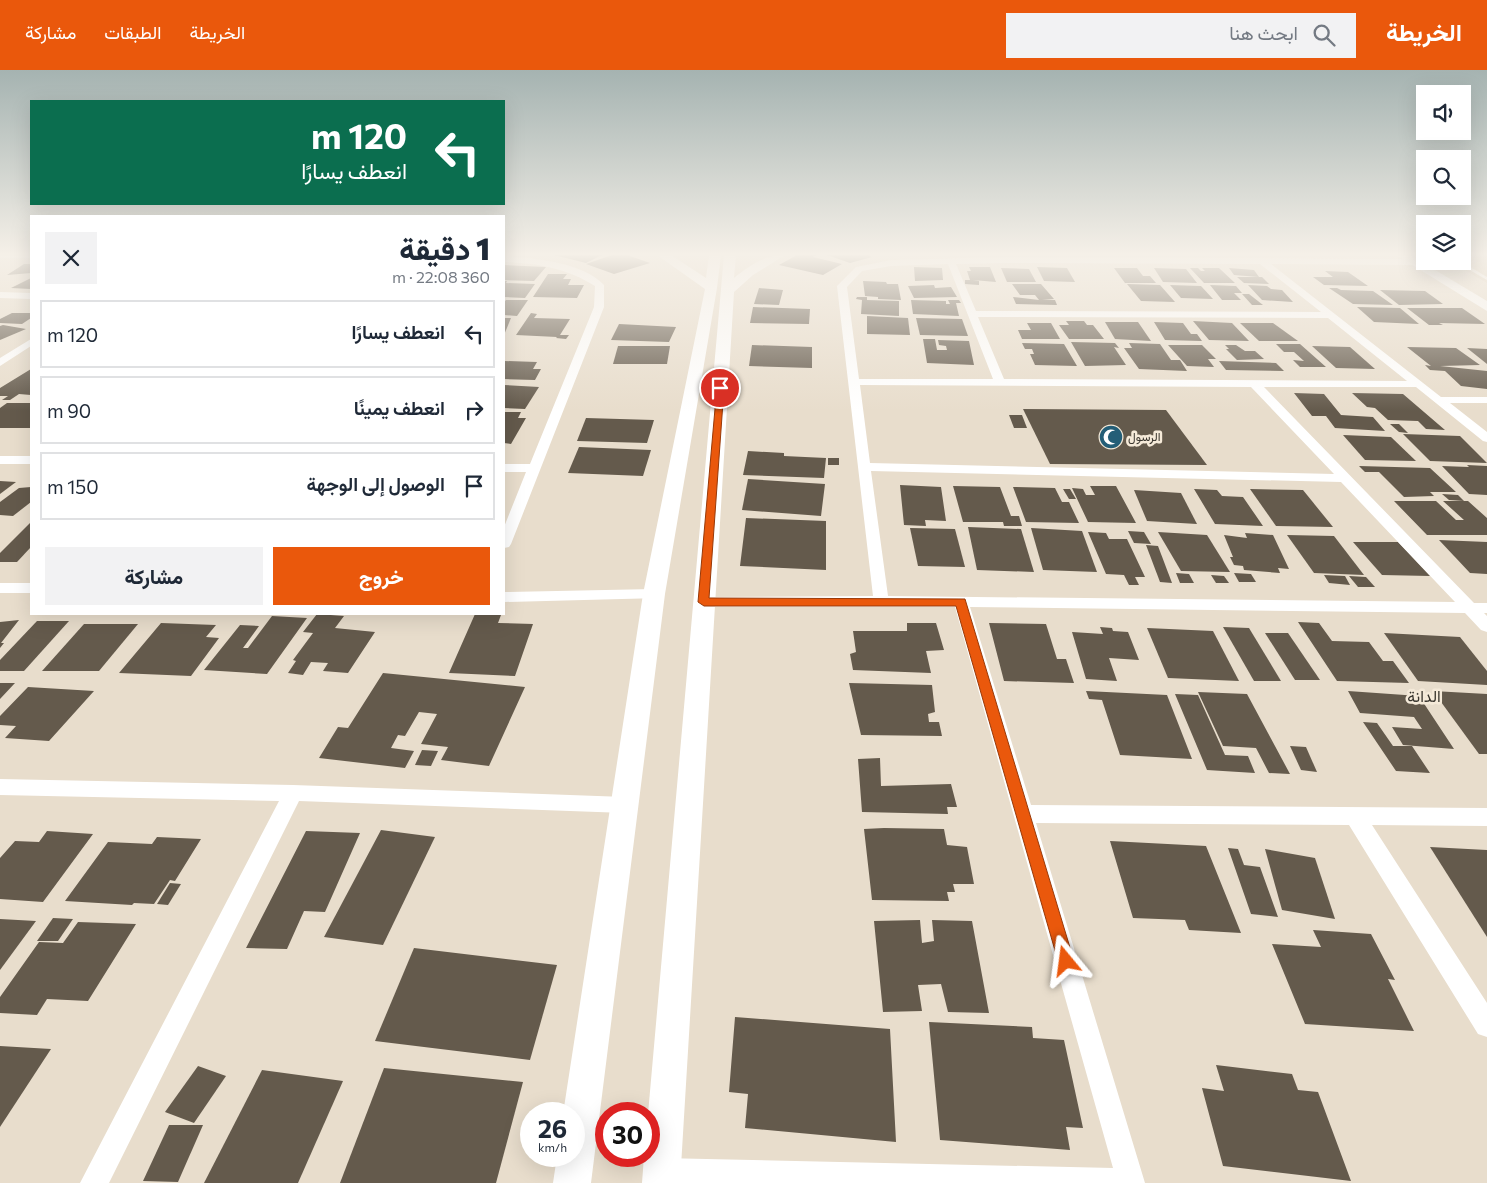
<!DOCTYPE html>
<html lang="ar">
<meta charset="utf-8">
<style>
body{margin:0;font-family:Commissioner,Vazirmatn,sans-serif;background:#f2f2f3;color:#1f2937;direction:rtl;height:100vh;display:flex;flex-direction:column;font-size:19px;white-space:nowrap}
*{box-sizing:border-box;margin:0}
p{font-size:16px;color:#747a83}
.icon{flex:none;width:28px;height:28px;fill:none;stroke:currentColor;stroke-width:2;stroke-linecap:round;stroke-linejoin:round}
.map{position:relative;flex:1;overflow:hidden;direction:ltr}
.details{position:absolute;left:30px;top:145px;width:475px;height:400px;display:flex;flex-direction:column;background:#fff;border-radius:0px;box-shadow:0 5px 20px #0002;direction:rtl}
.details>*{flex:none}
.banner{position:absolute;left:30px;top:30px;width:475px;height:105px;border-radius:0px;box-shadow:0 5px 20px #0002;direction:rtl;background:#0b6e4f;color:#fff;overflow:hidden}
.fabs{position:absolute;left:1416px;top:15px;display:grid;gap:10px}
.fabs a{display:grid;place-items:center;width:55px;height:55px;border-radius:0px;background:#fff;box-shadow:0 5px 20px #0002;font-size:25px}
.speed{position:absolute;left:520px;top:1032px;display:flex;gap:10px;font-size:25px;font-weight:700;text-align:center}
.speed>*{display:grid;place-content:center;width:65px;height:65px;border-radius:50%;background:#fff;box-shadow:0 5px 20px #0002;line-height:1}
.speed small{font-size:12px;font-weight:400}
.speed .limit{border:8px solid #d22;background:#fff;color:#111}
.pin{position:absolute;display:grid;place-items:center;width:42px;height:42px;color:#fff;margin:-21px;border:2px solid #fff;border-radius:50%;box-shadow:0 1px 5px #0007}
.me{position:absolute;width:55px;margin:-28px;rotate:344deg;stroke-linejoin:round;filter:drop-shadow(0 0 4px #0008)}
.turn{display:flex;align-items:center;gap:18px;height:105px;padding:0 15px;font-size:22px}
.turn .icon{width:65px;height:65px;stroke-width:2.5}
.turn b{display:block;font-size:35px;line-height:42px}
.round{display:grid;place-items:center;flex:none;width:52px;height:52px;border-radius:0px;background:#f2f2f3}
.summary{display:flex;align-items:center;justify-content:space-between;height:85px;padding:0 15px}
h1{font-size:30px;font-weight:800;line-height:38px}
.cta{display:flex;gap:10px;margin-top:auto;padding:10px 15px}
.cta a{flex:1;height:58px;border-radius:0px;background:#ea580c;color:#fff;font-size:20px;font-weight:800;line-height:58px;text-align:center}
.cta a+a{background:#f2f2f3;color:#1f2937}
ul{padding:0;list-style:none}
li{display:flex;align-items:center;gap:15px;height:68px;margin:0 10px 8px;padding:0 5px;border:2px solid #e0e1e3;border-radius:0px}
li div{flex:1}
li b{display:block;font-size:19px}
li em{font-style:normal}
header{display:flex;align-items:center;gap:30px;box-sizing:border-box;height:70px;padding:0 25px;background:#ea580c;color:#fff}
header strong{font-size:24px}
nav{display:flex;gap:28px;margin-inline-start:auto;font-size:18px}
.search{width:350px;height:45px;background:#f2f2f3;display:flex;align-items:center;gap:12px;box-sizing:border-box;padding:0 18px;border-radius:0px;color:#747a83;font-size:19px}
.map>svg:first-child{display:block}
</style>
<header>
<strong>الخريطة</strong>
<div class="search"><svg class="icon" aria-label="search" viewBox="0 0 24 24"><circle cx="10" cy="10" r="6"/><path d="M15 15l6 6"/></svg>ابحث هنا</div>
<nav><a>الخريطة</a><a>الطبقات</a><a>مشاركة</a></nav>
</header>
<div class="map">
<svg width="1487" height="1113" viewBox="0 0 1487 1113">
<rect width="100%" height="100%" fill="#e8ddcc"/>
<path fill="#ded0b8" d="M1463,185H1487V213L1449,191H1462Z"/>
<g fill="#645a4c">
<path d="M554,185H602L586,193Z"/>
<path d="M612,185H627L650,193L614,204L586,194Z"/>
<path d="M797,185H816L813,187L842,194L823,205L779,195Z"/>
<path d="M827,185H868L872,187L850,193Z"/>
<path d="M24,194H31V203L7,205Z"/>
<path d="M504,195L546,197L534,211L504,210Z"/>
<path d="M914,197L942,198L943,210L915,211Z"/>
<path d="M969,197H990L996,212L973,210L979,211V215L965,214V210H970L967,201H971Z"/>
<path d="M1037,197L1067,198L1075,212L1044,211Z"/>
<path d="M1001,198L1029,199L1036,212H1007Z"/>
<path d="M1114,198H1137L1143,206H1150L1156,213H1125Z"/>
<path d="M1154,198L1186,199L1197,213L1163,212Z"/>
<path d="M1190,198H1198L1201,201H1205L1202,198H1219L1235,213H1204Z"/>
<path d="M1229,198L1254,200L1259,207L1234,205Z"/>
<path d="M1325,201L1348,202L1368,216L1324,215L1313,207H1333Z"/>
<path d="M548,204H567L563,209H571L568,215H584L577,228L533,227Z"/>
<path d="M1237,207H1262L1269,214L1244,213Z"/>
<path d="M31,208V219L11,218Z"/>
<path d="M504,211H507L506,213L535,214L525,228L504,227Z"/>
<path d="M863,211L886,212L887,214H898L901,230L878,229V227L865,226Z"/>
<path d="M1012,214H1041L1054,229L1042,230H1055L1057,235L1016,234L1013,227L1039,230L1035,225H1020Z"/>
<path d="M1127,214L1160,215L1175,232L1141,231Z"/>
<path d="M934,215L935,218L951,217L957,227L914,228L908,216Z"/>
<path d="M1170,215L1201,216L1213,229L1181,228Z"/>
<path d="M1210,215L1236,216L1242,223H1234L1241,230H1222Z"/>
<path d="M1248,215L1267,216L1271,219L1282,220L1293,232L1262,230Z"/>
<path d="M759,218L783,220L779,235L754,234Z"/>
<path d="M1329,218H1337L1341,220L1373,221L1393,235L1353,234Z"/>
<path d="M1380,220L1425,221L1443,234L1399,235Z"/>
<path d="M1242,224H1249L1263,235H1252Z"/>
<path d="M857,227H867V230L899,231V246L861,244L862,230L856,229Z"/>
<path d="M506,230H528L517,246L504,245V232Z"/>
<path d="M911,230L946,231V234H950L948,230H959L961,233H956L959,246L913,244Z"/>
<path d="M753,237L810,239L809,254L750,253Z"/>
<path d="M1357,237L1400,238L1419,254L1374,252Z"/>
<path d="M1407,238H1462L1485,254L1439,253L1443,255H1429Z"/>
<path d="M12,243H31V248L22,254L0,253V249Z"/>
<path d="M531,243L537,244L534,248L570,249L560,265H569L566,269L556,268L557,267L516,265Z"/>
<path d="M867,246L908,248L910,265L867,264Z"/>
<path d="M504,248H511L504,265Z"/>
<path d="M916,248L962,249L968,266L920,265Z"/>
<path d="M1066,251H1084L1087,255H1093L1104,269H1069L1059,255H1069Z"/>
<path d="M1193,251L1232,253L1249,271L1209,270Z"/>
<path d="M1105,252H1138L1151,271L1115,269Z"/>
<path d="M1154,252L1183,253L1191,264H1197L1202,271L1165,270Z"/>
<path d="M1027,253H1051L1060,269H1022L1018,260H1031Z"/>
<path d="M1240,253H1273L1298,271H1259Z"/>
<path d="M619,254L676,257L669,272L611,270Z"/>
<path d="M3,255L26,259L0,270V256Z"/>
<path d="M923,269H935L937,280H947L946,276L939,275L938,270L969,271L974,295L927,293Z"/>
<path d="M1071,272L1115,273L1119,278L1114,277L1126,295L1085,296Z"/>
<path d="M1022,273L1064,274L1077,296L1035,295L1030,284H1034L1032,279H1025Z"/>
<path d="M1129,273L1160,274L1171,290H1180L1187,301L1139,299L1124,278H1132Z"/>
<path d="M1276,274H1300L1326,297H1300L1293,290L1304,291L1294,282H1284Z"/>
<path d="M752,275L812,277V298L749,296Z"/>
<path d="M1168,275H1202L1216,289H1208L1214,297L1187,296Z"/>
<path d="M1225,275H1236L1245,281H1255L1264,289L1237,290L1226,279H1229Z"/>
<path d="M618,276H670L667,294H613Z"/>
<path d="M1312,276L1350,277L1375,299L1336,298Z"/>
<path d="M1407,277L1456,278L1480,295L1440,296L1487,301V319L1461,316L1445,301L1430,300L1425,295L1431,296Z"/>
<path d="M1467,278L1487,279V294Z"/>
<path d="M504,291L537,292L533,299H541L535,310L504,309Z"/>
<path d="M1219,291L1276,293L1284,301L1226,300Z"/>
<path d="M31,299V325L19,324L10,330H2L8,326H0V318Z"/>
<path d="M504,315L539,317L525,339L504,338Z"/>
<path d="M1294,323L1324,324L1341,345L1373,347L1385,361L1335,358L1326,346H1312Z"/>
<path d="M1352,323L1403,324L1445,360L1426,359L1418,351L1388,350L1375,338L1367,337Z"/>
<path d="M7,333H31V358H0V338Z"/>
<path d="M1023,339L1166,340L1207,395L1050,394Z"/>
<path d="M504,342H521L518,348H526L511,374L504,373Z"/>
<path d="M1009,345H1022L1027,358H1014Z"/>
<path d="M586,348L654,350L647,373L577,371Z"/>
<path d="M1390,354H1399L1408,363L1399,362Z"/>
<path d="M1403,364L1460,366L1487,393L1430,391Z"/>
<path d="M1343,365L1391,367L1416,391L1365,390Z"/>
<path d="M579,377L651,380L643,406L568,403Z"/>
<path d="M748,381L784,383V386L826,388L824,408L743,405Z"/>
<rect x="828" y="388" width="11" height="7"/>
<path d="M1467,395L1487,396V425L1469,424L1442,396L1469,397Z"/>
<path d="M1359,396L1430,398L1456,422H1430L1434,426L1404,427L1379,402H1365Z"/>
<path d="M748,409L825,414L821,446L742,440Z"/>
<path d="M0,411L16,412L0,424Z"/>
<path d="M900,415L941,417L946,451L925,450L926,456L904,455Z"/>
<path d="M953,416L1000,417L1011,446H1019L1022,456H1004L1003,452H963Z"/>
<path d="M1090,416H1116L1136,453L1088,452L1072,418L1083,419L1086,425H1095Z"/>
<path d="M31,417V432L13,446L0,445V432L19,418Z"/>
<path d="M1013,417L1055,418L1062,432H1069L1079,453L1026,452Z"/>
<path d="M1063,419H1070L1076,429H1069Z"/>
<path d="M1194,419L1217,420L1222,426L1243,427L1263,456L1215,454Z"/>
<path d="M1250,419L1303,420L1333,457L1276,456Z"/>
<path d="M1134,420L1181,423L1197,454L1147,451Z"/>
<path d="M1442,424L1458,425L1464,431L1449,430Z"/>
<path d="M1394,431H1436L1456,450H1464L1443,431H1468L1487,448V465H1427Z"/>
<path d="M746,448L826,451V500L740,496Z"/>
<path d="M31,452V477L17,492H0V483Z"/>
<path d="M968,457L1021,459L1034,502L977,500Z"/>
<path d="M910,458L955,459L965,497L918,496Z"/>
<path d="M1031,458L1082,461L1097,502L1043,500Z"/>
<path d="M1128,461L1144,462L1151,474L1134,473Z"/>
<path d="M1088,462L1106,463L1109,469H1127L1145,507H1135L1139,515H1129L1124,505L1106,504Z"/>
<path d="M1158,462L1207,465L1230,502L1181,501Z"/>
<path d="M1245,463L1273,465L1289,499L1278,498L1280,503L1244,500L1243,496L1234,495L1230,487H1233L1224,465L1247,468Z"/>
<path d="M1287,465L1334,466L1364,505L1314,503Z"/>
<path d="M1439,470L1487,472V504L1470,503Z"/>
<path d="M1353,472H1398L1430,506L1382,505Z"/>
<path d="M1146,475L1158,476L1172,513L1160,512Z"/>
<path d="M1176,503L1189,504L1194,513H1180Z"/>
<path d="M1234,503L1251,504L1256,512H1239Z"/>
<path d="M1211,505L1224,506L1229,513H1216Z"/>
<path d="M1324,505L1345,506L1350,515L1329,513Z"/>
<path d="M1349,506L1366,507L1375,517H1358Z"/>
<path d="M317,544L344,546L335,558L375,562L348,603L323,601L328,593L311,592L303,605L288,603L296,591L293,590L313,563L303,562Z"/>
<path d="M475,544L501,545L498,553L533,554L515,606L449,603Z"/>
<path d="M272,546L307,548L267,604L204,600L240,555L259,556L243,578H248Z"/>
<path d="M19,550L1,573H4L0,578V552Z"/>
<path d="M37,551H69L24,601H0V590Z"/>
<path d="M1298,552L1319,553L1332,571L1369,572L1383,591H1393L1409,613L1337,611Z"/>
<path d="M161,553L216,555L206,567L219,568L191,606L119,603Z"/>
<path d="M907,553H936L944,580L926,581L931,603L853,600L850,584L856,582L853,561H907Z"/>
<path d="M989,553L1046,554L1057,589H1066L1074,613L1004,611Z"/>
<path d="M84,554H138L99,601H42Z"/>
<path d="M1100,557L1112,558L1113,561L1128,562L1139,590L1109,588L1117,611L1086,609L1072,562L1103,564Z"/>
<path d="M1223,557L1249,558L1281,611H1254Z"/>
<path d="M1147,558L1213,561L1239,611L1168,608Z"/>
<path d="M1265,563H1288L1320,610H1295Z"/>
<path d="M1384,563L1460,567L1487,601V615L1418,611Z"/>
<path d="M383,603L525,617L489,696L441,690L448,677L421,674L437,644L419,642L405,666L398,665L391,678L414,681L405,698L319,688L338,657L348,658Z"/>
<path d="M0,613H15L0,629Z"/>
<path d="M849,613L932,615L935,642L928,644L929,652H939L942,666L861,665Z"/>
<path d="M28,617L94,621L49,671L5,668L16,656L0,655V646Z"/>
<path d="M1086,621L1167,625L1192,689L1120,685L1102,630L1089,629Z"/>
<path d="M1348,621L1419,626L1454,679L1403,675L1392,657L1422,659L1414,647L1360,643Z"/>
<path d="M1433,621L1487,624V684H1479Z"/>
<path d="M1198,622L1247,624L1290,704L1269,703L1256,678L1223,676Z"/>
<path d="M1175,624L1198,625L1225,685L1248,686L1255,703L1207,700Z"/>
<path d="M1363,652L1377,653L1393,676H1412L1430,703L1396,701Z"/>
<path d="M1290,676L1306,677L1317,702L1301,700Z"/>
<path d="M422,680L438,681L431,696L415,695Z"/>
<path d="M880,688L881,716L951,714L957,737H947L948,744L862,742L858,689Z"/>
<path d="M884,758L944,759L947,775L967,777L974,814H953L955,822H947L949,831L872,830L864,759Z"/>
<path d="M381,760L435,767L383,875L324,867Z"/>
<path d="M47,761L93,764L43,832L0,829V788L15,771L39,772Z"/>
<path d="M306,761L360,763L325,842L304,841L287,879L246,878Z"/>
<path d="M157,767L201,769L175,811L170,810L154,834L134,833L132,835L65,831L108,772L152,774Z"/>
<path d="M1110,771L1206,776L1241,863L1189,860L1185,850L1133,848Z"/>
<path d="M1430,777L1487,780V867Z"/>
<path d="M1228,778L1238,779L1244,795L1260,797L1278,847L1251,844Z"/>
<path d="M1265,779L1315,788L1335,849L1282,840Z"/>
<path d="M170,813L181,814L168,835L157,834Z"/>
<path d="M53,848L73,849L58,871H37Z"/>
<path d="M0,849L36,851L0,900Z"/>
<path d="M920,850L922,873L934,871L932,850L972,851L989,943L948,942L941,914L918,915L922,941L883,942L874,851Z"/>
<path d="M78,852L136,854L88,931L47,929L37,945L0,943V927L39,872L63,873Z"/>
<path d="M1313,860L1371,864L1395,910L1388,909L1414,961L1305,954L1272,874L1321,877Z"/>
<path d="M414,878L557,895L530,990L375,971Z"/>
<path d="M735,947L890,959L896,1072L745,1058L748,1024L729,1022Z"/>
<path d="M929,952L1032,957L1033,968L1064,970L1083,1058L1066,1057L1070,1080L940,1070Z"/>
<path d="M0,976L51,979L0,1057Z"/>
<path d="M1216,995L1292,1004L1298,1020L1318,1022L1351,1111L1223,1096L1202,1018L1224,1021Z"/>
<path d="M198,996L226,1006L194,1053L165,1042Z"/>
<path d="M384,998L523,1012L496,1113H340Z"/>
<path d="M262,1000L343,1011L298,1113H204Z"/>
<path d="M169,1055H203L178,1112L143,1111Z"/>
</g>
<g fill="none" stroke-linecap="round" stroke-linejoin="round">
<path fill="#fff" fill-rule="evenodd" d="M1454,191H1460L1487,207V210Z"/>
<g fill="#fff" fill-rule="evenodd">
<rect x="0" y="185" width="31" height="3"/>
<path d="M504,186C534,188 582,192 604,215V237L511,474L509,477L504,478V457L526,402H504V394H530L594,237L595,216C567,198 537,193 504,192Z"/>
<path d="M1006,187L1414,189L1418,192L1414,195L1271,194L1441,327H1487V333H1450L1487,362V372L1483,371L1416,317H1264L1474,533H1487V543H1484L1487,546V562L1481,560L1465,543L970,537L1031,735L1487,738V756L1372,755L1487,933V967L1478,964L1349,755L1036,753L1145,1113H654L651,1112L647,1102L651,1092L661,1088L1113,1098L955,537H704L698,536L696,532L698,528L704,527L873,526L837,216L856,197L891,190ZM1006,193L1260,194L1321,242L976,241L956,194ZM948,194L993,309H859L847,217L862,201L891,196ZM978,247L1328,248L1407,311L1004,309ZM860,315L1251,317L1334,404L870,393ZM871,401L1341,412L1455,532L888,526Z"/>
<path d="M0,222L31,223V229L0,228Z"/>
<path d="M31,269V276L0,296V288Z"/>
<rect x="0" y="386" width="31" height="8"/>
<rect x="0" y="513" width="31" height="10"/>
<path d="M654,519L660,520L662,524L660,528L504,532V522Z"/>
<path d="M0,709L293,715L625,727L632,729L635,735L632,741L625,743L299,731L109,1113H80L279,731L0,725Z"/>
</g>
<g fill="#fff" fill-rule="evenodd">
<path d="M657,185H671L706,208L709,185H721L717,218L665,524L591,1113H553L557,1086H574V1044H563L643,524L705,219Z"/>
<path d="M724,185H736L734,208C749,196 766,184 785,185L753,205L734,222L680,1113H642L644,1086H649L648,1044Z"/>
<path d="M1396,185H1410L1487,231V241Z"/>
</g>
</g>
<linearGradient id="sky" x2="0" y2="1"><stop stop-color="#a5b3b1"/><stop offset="0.54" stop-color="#f5f0e8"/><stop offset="1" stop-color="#f5f0e8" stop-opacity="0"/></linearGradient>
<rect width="1487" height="341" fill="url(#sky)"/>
<path fill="#ea580c" stroke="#983908" d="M717,316L724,318L709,528L965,529L1074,891L1072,897L1066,899L1060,897L1058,891L956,536H704L698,532Z"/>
<defs>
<g id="mosque-disc" transform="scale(1.25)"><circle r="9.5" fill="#245e77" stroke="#f5ead9"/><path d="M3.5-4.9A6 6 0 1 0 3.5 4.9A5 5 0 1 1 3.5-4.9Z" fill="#fff"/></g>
</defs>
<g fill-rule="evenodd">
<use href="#mosque-disc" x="1111" y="367"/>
</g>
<g text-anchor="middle" stroke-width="5" stroke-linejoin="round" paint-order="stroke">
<g font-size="12" fill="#39352e" stroke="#f5ead9" text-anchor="start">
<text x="1128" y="371">الرسول</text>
</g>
<g font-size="16" fill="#39352e" stroke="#f5ead9">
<text x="1424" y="632">الدانة</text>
</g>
</g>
</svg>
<div class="fabs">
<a><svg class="icon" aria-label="sound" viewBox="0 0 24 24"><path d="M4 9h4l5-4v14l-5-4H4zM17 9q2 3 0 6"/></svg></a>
<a><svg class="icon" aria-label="search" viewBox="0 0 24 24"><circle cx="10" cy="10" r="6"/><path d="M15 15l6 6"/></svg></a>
<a><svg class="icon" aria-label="layers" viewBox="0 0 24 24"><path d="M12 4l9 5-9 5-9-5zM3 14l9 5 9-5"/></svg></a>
</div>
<div class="speed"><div>26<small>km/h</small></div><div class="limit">30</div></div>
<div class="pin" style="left:720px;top:318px;background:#d93025"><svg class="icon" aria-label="arrive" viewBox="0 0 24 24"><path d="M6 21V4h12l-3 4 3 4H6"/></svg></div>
<svg class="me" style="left:1066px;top:891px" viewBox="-20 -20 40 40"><path d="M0-17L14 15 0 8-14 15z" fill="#ea580c" stroke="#fff" stroke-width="4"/></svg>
<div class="banner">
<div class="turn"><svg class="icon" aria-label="left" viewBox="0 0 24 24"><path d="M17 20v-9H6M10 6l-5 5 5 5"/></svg><div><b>120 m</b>انعطف يسارًا</div></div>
</div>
<section class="details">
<div class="summary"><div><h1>1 دقيقة</h1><p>360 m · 22:08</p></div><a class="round"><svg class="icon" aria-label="close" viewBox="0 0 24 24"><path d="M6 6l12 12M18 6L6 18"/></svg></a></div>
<ul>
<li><svg class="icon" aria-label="left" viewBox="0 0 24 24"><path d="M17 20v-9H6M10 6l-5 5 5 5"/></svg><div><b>انعطف يسارًا</b></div><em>120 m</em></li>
<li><svg class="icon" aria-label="right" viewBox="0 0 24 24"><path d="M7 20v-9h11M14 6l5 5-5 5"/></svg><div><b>انعطف يمينًا</b></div><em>90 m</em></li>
<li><svg class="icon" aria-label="arrive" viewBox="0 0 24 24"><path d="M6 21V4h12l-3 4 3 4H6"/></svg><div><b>الوصول إلى الوجهة</b></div><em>150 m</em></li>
</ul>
<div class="cta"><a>خروج</a><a>مشاركة</a></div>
</section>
</div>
